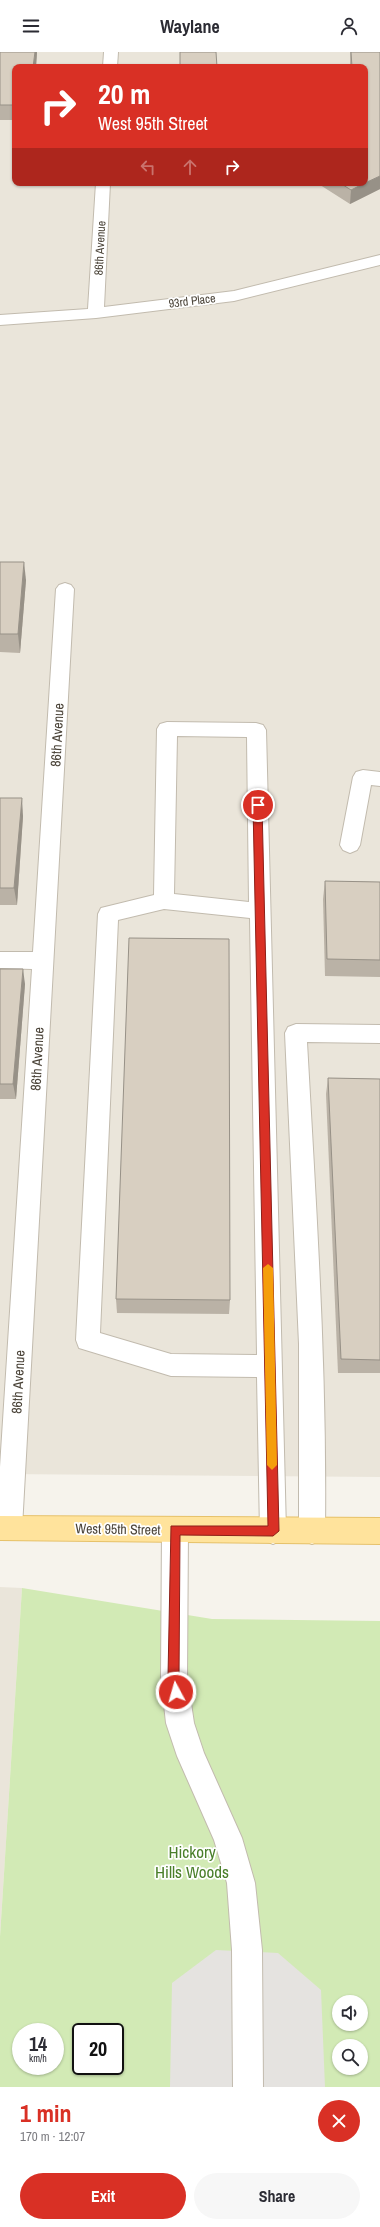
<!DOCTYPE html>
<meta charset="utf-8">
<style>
body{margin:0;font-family:"Archivo Narrow",sans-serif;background:#f7f7f7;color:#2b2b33;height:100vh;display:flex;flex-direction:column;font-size:15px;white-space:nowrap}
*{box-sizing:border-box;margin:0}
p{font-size:13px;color:#7c7c81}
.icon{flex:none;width:22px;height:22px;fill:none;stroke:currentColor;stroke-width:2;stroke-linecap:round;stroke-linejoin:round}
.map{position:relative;height:2035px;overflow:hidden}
.panel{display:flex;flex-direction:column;background:#fff;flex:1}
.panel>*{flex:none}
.top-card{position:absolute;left:12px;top:12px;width:356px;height:122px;border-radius:8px;box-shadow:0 1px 3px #0004;background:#d93025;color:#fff;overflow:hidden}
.fabs{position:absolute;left:332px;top:1943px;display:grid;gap:8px}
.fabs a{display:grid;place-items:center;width:36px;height:36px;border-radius:50%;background:#fff;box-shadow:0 1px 3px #0004;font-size:20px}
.speed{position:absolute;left:12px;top:1971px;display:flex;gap:8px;font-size:20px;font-weight:700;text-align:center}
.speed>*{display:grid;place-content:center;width:52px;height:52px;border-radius:50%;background:#fff;box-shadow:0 1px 3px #0004;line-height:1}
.speed small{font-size:10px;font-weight:400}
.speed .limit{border:2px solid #111;border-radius:6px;background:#fff;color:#111}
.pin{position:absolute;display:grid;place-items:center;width:34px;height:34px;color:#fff;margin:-17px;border:2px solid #fff;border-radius:50%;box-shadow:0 1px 4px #0007}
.me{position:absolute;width:44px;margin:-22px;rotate:354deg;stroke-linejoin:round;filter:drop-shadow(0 0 3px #0008)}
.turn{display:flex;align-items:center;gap:14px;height:84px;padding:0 20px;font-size:18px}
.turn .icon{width:52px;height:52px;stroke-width:2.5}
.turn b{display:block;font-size:28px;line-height:34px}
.lanes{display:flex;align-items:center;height:38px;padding:0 20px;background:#0003;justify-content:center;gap:20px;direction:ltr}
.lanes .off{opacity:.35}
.round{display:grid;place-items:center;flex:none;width:42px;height:42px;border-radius:21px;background:#f7f7f7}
.headline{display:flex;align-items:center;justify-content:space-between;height:68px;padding:0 20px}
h1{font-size:24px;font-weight:800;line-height:30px;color:#d93025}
.button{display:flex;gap:8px;margin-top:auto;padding:8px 20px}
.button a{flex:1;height:46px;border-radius:24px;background:#d93025;color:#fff;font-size:16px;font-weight:800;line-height:46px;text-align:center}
.button a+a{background:#f7f7f7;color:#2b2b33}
header{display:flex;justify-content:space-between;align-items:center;height:52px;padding:0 20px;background:#fff;font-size:18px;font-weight:800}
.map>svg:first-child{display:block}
</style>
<header><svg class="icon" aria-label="menu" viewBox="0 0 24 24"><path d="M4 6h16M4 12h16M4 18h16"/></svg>Waylane<svg class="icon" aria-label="person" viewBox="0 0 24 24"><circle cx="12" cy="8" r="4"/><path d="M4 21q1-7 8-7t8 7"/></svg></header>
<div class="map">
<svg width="380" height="2035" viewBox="0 0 380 2035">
<rect width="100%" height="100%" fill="#f6f3ec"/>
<g fill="#eae5da" fill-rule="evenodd">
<path d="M0,0H380V1425L0,1422ZM15,15H365V131H15Z"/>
<path d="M0,1535L22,1536L0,1885Z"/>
</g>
<path fill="#d2eab5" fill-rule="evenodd" d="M22,1536L212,1567L380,1569V2035H0V1885ZM339,1950H361V1972H339ZM21,1980H55V2014H21ZM81,1980H115V2014H81ZM339,1994H361V2016H339Z"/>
<path fill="#e5e3e0" d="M216,1898L278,1901L321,1938L325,2035H170L172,1931Z"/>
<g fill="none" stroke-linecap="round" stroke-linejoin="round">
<g stroke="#c2bbae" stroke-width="2">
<g id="minor">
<path d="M104,0H118L117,15H103Z"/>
<path d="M96,131H110L104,255L234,239L380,203V213L234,249L96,266L0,273V263L88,257Z"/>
<path d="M65,531L71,533L74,537L22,1476L18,1485L9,1488L0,1485V1415L32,917L0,916V900H33L56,537L59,533Z"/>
<path d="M167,670L256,671L263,673L266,678L286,1479L282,1488L273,1492L264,1488L260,1479L257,1325L171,1324L79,1296L76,1288L98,862L101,856L154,843L157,677L160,672ZM177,684L247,685L249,850L174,842ZM164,857L250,866L257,1303L171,1302L100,1281L118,868Z"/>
<path d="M363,718L380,720V734L371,733L360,793L357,798L350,801L343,798L340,793L353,725L356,720Z"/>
<path d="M296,972L380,973V991L307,990C316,1153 327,1316 325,1479L321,1488L312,1492L303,1488L299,1479V1292L285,981L288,975Z"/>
<path d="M175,1465L184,1469L188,1478L187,1625L194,1671L204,1701L242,1786L255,1831L262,1898L263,2035H233L232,1898L227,1831L214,1788L177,1704L166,1671L161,1625L162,1478L166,1469Z"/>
</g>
</g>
<g stroke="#e6c16a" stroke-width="2">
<path id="major" d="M0,1464L380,1466V1492L0,1488Z"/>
</g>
<use href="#minor" fill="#fff" fill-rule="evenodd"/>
<use href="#major" fill="#ffe39c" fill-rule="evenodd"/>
</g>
<g fill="#bab2a6">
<path d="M0,0H37L36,15H15V68H0Z"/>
<path d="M350,0H380V137L350,152L317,131H365V15H350Z"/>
<path d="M0,510L26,528L20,601L0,600Z"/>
<path d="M0,746L23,764L17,853H0Z"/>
<path d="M325,829L380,830V925L325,924L323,847Z"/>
<path d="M0,917L25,932L16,1047H0Z"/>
<path d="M328,1026L380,1027V1321H338L326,1042Z"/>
<path d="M116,1247L230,1248L229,1262L117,1261Z"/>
</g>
<g fill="#979187">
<path d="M35,0H37L36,15H33Z"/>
<path d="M380,124V137L350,152L351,138Z"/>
<path d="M24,510L26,528L20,601L18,582Z"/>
<path d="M22,746L23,764L17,853L14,836Z"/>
<path d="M23,917L25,932L16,1047L13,1032Z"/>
</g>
<g fill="#d8cfc1" stroke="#979187">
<path d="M0,0H35L33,15H15V53H0Z"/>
<path d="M180,0H216L217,15H180Z"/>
<path d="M351,0H380V124L365,131V15H352Z"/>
<path d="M340,131H365L351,138Z"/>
<path d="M0,510H24L18,582H0Z"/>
<path d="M0,746H22L14,836H0Z"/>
<path d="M325,829L380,830V908L327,907Z"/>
<path d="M129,886L229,887L230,1248L116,1247Z"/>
<path d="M0,917H23L13,1032H0Z"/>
<path d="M328,1026L380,1027V1308L341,1307Z"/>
</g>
<path fill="#d93025" stroke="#8d1f18" d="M258,750L262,753L279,1479L273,1484L180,1483L179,1624L181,1640L180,1644L176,1646L172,1644L168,1624L171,1474H268L253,753Z"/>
<path fill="#f59e0b" d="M268,1212L273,1216L277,1413L272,1418L267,1413L263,1216Z"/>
<g text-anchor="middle" stroke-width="3.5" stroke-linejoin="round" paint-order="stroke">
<g font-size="12" fill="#4b4439" stroke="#fff">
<text transform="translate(100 196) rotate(-87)" y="4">86th Avenue</text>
<text transform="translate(192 249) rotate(-7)" y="4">93rd Place</text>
</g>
<g font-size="14" fill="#4b4439" stroke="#fff">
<text transform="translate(57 683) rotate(-87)" y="5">86th Avenue</text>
<text transform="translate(37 1007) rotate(-87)" y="5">86th Avenue</text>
<text transform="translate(18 1330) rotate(-87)" y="5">86th Avenue</text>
<text transform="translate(118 1477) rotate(1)" y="5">West 95th Street</text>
</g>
<g font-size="17" fill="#4a7f2a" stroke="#fff">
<text x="192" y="1806">Hickory<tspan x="192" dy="20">Hills Woods</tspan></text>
</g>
</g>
</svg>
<div class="fabs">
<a><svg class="icon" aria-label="sound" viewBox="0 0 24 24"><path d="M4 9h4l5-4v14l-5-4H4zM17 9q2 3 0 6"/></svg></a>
<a><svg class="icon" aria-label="search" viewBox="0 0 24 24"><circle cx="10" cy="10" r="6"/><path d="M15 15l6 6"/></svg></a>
</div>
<div class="speed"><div>14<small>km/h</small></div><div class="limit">20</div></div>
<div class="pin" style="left:258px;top:753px;background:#d93025"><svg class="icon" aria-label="arrive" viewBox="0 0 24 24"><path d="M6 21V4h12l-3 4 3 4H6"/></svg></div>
<svg class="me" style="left:176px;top:1640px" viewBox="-20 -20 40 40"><circle r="17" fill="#d93025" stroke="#fff" stroke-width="3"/><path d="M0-11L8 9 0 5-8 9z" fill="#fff"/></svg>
<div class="top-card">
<div class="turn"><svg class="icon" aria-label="right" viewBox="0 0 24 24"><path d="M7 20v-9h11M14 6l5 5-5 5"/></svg><div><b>20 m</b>West 95th Street</div></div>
<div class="lanes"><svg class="icon off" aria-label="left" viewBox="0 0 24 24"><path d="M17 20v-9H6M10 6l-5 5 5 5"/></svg><svg class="icon off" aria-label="ahead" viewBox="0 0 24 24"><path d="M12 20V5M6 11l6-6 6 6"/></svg><svg class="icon" aria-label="right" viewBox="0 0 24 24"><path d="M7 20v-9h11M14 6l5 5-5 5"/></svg></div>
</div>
</div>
<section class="panel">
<div class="headline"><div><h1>1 min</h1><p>170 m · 12:07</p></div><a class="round" style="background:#d93025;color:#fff"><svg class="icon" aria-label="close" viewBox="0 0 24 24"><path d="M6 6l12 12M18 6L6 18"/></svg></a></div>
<div class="button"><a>Exit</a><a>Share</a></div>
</section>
